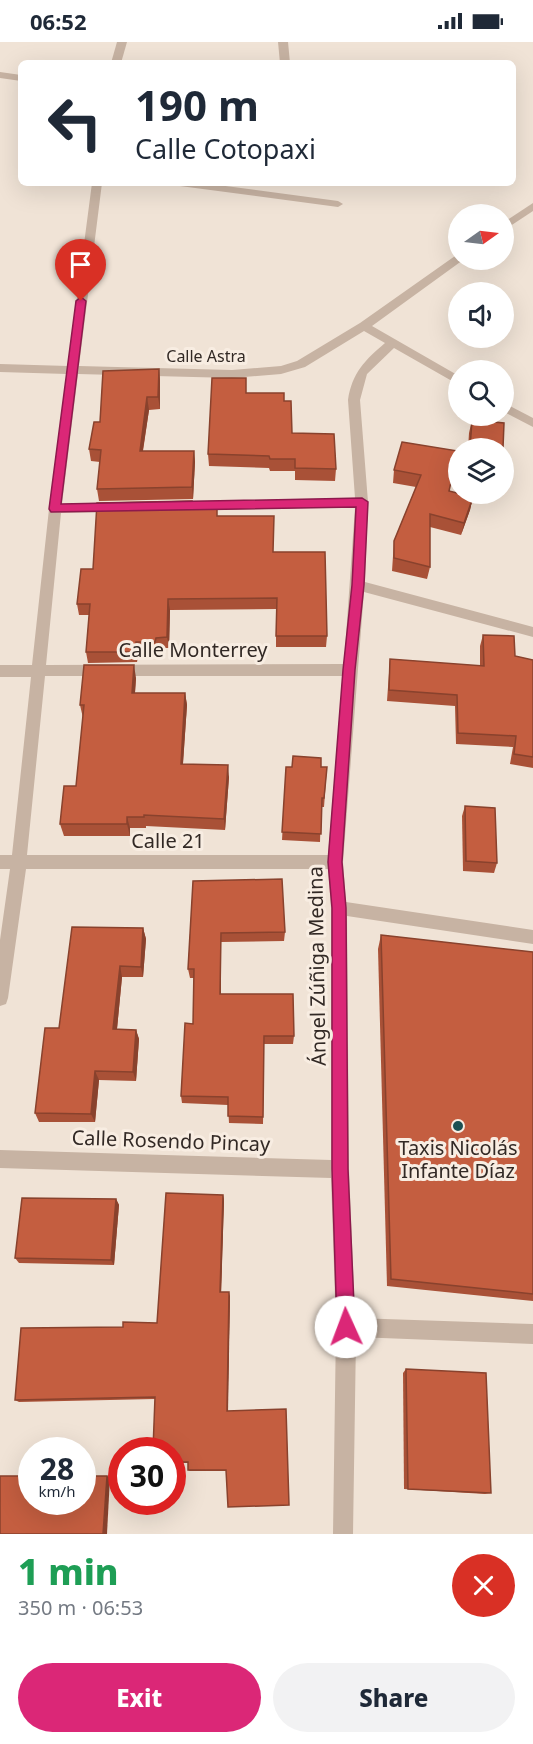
<!DOCTYPE html>
<meta charset="utf-8">
<style>
body{margin:0;font-family:"Noto Sans",sans-serif;background:#f2f2f3;color:#1f2937;height:100vh;display:flex;flex-direction:column;font-size:22px;white-space:nowrap}
*{box-sizing:border-box;margin:0}
p{font-size:20px;color:#747a83}
.icon{flex:none;width:33px;height:33px;fill:none;stroke:currentColor;stroke-width:2;stroke-linecap:round;stroke-linejoin:round}
.map{position:relative;height:1492px;overflow:hidden}
.sheet{display:flex;flex-direction:column;background:#fff;flex:1}
.sheet>*{flex:none}
.guide{position:absolute;left:18px;top:18px;width:498px;height:126px;border-radius:9px;box-shadow:0 6px 24px #0002;background:#fff;color:#1f2937;overflow:hidden}
.needle{width:39px;rotate:76deg}
.tools{position:absolute;left:448px;top:162px;display:grid;gap:12px}
.tools a{display:grid;place-items:center;width:66px;height:66px;border-radius:50%;background:#fff;box-shadow:0 6px 24px #0002;font-size:30px}
.speed{position:absolute;left:18px;top:1395px;display:flex;gap:12px;font-size:30px;font-weight:700;text-align:center}
.speed>*{display:grid;place-content:center;width:78px;height:78px;border-radius:50%;background:#fff;box-shadow:0 6px 24px #0002;line-height:1}
.speed small{font-size:15px;font-weight:400}
.speed .limit{border:9px solid #d22;background:#fff;color:#111}
.pin{position:absolute;display:grid;place-items:center;width:51px;height:51px;color:#fff;margin:-62px -26px;border-radius:50% 50% 50% 0;rotate:-45deg;box-shadow:0 0 6px #0007}
.pin .icon{rotate:45deg}
.me{position:absolute;width:66px;margin:-33px;rotate:358deg;stroke-linejoin:round;filter:drop-shadow(0 0 4px #0008)}
.turn{display:flex;align-items:center;gap:21px;height:126px;padding:0 18px;font-size:27px}
.turn .icon{width:78px;height:78px;stroke-width:2.5}
.turn b{display:block;font-size:42px;line-height:51px}
.round{display:grid;place-items:center;flex:none;width:63px;height:63px;border-radius:32px;background:#f2f2f3}
.summary{display:flex;align-items:center;justify-content:space-between;height:102px;padding:0 18px}
h1{font-size:36px;font-weight:800;line-height:45px;color:#1e9e55}
.button{display:flex;gap:12px;margin-top:auto;padding:12px 18px}
.button a{flex:1;height:69px;border-radius:36px;background:#db2777;color:#fff;font-size:24px;font-weight:800;line-height:69px;text-align:center}
.button a+a{background:#f2f2f3;color:#1f2937}
.status{display:flex;justify-content:space-between;align-items:center;height:42px;padding:0 30px;background:#fff;direction:ltr}
.status svg{height:16px;fill:currentColor}
.map>svg:first-child{display:block}
</style>
<div class="status"><b>06:52</b><svg viewBox="0 0 49 12"><path d="M0 12V9h3v3zM5 12V6h3v6zM10 12V3h3v9zM15 12V0h3v12zM26 1h20v11H26zM47 4h2v5h-2z"/></svg></div>
<div class="map">
<svg width="533" height="1492" viewBox="0 0 533 1492">
<rect width="100%" height="100%" fill="#f0e3d6"/>
<g fill="none" stroke-linecap="round" stroke-linejoin="round">
<g fill="#c7b3a3" fill-rule="evenodd">
<path d="M117,0H127L121,21H111Z"/>
<path d="M278,0H288L290,21H280Z"/>
<path d="M0,30L21,33V39L0,36Z"/>
<path d="M92,141H102L79,324L232,328L281,324L297,319L360,281L455,214L459,213V218H463L372,284L459,334V343L394,306L367,332L360,358L368,460L365,540L533,585V595L364,550L343,820L346,860L533,888V902L347,874L349,1127L355,1276L533,1282V1302L356,1295L353,1492H333L336,1285L331,1136L0,1126V1108L331,1118V866L328,827H26L8,956L6,962L0,964V898L10,827H0V813H12L31,635H0V623H32L49,467L67,332L0,330V322L68,324ZM364,289L385,301C365,318 352,331 348,358L355,456L173,459L167,464L173,469L355,465L344,622L46,623L61,471L116,470L122,465L116,460L62,462L78,332L232,336L281,332L305,325ZM45,634H343L328,813H27Z"/>
<path d="M175,141H203L338,159L343,162L338,165L180,144Z"/>
<path d="M533,161V169L504,188V180Z"/>
<path d="M504,361L533,376V385L504,370Z"/>
</g>
</g>
<g fill="#a95137">
<path d="M159,327L160,339V367L149,368L143,409H194L195,420L193,457L99,459L97,447L100,420L91,419L89,407Z"/>
<path d="M246,351L284,359L292,391L336,427L335,439L295,438V429H270L269,426L209,424L208,412Z"/>
<path d="M472,378L503,406H468L469,391Z"/>
<path d="M458,409L449,449L473,455L470,468L461,493L430,485V525L427,537L392,529L394,499L416,445L393,441L394,428Z"/>
<path d="M192,459V467L217,474L273,510L327,594L326,605H276V567L170,568L169,606H157V611L138,610L137,620L88,621L86,610L89,573H79L77,562L93,527Z"/>
<path d="M483,593L515,614L533,618V726L510,722L513,705L456,702L455,664L387,659L390,617L480,624V604Z"/>
<path d="M136,636L135,651H185L187,663L183,722L229,735L225,788L146,784V786H130V794H64L60,782L76,744L83,676L80,663Z"/>
<path d="M286,725H327L324,765H321L320,800L282,798Z"/>
<path d="M465,764L497,821L494,831L463,829L462,774Z"/>
<path d="M193,839L285,890L284,899L221,900V952L294,994L293,1002H264L263,1082L229,1081L228,1063L182,1061L181,1054L193,982L194,936H190L188,927Z"/>
<path d="M143,886L146,897L143,935H122L117,987L136,988L139,997L136,1039L99,1038L95,1080H39L35,1071L59,986Z"/>
<path d="M381,893L533,910V1259L387,1244L378,907Z"/>
<path d="M223,1153L224,1158L221,1250L230,1254L226,1429H190L188,1428V1421H172V1408L155,1357L19,1360L15,1358L123,1285L157,1281Z"/>
<path d="M116,1157L119,1163L114,1223L19,1221L15,1216Z"/>
<path d="M406,1327L491,1451L485,1452L404,1447L403,1331Z"/>
</g>
<g fill="#89422d">
<path d="M159,327L160,339V367L158,355Z"/>
<path d="M147,355L149,368L141,420L140,409Z"/>
<path d="M194,409L195,420L193,457L192,445Z"/>
<path d="M473,455L470,468L461,493L464,481Z"/>
<path d="M168,557L170,568L169,606L167,595Z"/>
<path d="M136,600L138,610L137,620L136,610Z"/>
<path d="M134,623L136,636L134,663L132,651Z"/>
<path d="M185,651L187,663L182,734L181,722Z"/>
<path d="M228,723L229,735L225,788L224,777Z"/>
<path d="M127,775L130,786V794L127,782Z"/>
<path d="M143,886L146,897L143,935L141,925Z"/>
<path d="M221,891V961L220,952Z"/>
<path d="M120,924L122,935L116,997L113,987Z"/>
<path d="M136,988L139,997L136,1039L133,1030Z"/>
<path d="M95,1029L99,1038L95,1080L91,1072Z"/>
<path d="M223,1153L224,1158L221,1254L220,1250Z"/>
<path d="M116,1157L119,1163L114,1223L111,1218Z"/>
<path d="M229,1250L230,1254L228,1371L227,1369Z"/>
<path d="M107,1434L110,1435L107,1492H103Z"/>
</g>
<g fill="#c45e40" stroke="#89422d" stroke-width="1.5">
<path d="M159,327L158,355H147L140,409H194L192,445L97,447L101,408L89,407L94,380H100L103,329Z"/>
<path d="M212,336H246V351H284V359H291L292,391L334,392L336,427L295,426V417H270L269,414L208,412Z"/>
<path d="M472,378L504,381L503,406H470Z"/>
<path d="M402,400L458,409L449,449L473,455L464,481L430,472V525L394,516V499L421,433L394,428Z"/>
<path d="M192,459L191,467H217V474H274L273,510H325L327,594H276L277,556L168,557L167,595L156,596L155,600H136V610H86L90,562H77L81,527H93L97,461Z"/>
<path d="M483,593L514,594L515,614L533,618V715L514,712L516,694L458,691L457,653L389,648L390,617L484,624Z"/>
<path d="M84,623H134L132,651H185L181,722L228,723L224,777L144,773V775H127V782H60L64,744H76L84,663H80Z"/>
<path d="M293,714L321,716V725H327L324,756H322L321,792L282,790L286,725H292Z"/>
<path d="M465,764L495,766L497,821L466,819Z"/>
<path d="M282,837L285,890L221,891L220,952H293L294,994H264L263,1075L228,1074V1055L181,1054L185,981L193,982L194,927H188L193,839Z"/>
<path d="M72,885L143,886L141,925L120,924L113,987L136,988L133,1030L95,1029L91,1072L35,1071L45,986H59Z"/>
<path d="M381,893L533,910V1252L391,1237Z"/>
<path d="M166,1151L223,1153L220,1250H229L227,1369L286,1367L289,1463L228,1465L226,1428H188V1420H172V1408H153L155,1355L15,1358L21,1286L123,1285V1280L157,1281Z"/>
<path d="M22,1156L116,1157L111,1218L15,1216Z"/>
<path d="M406,1327L486,1331L491,1451L408,1447Z"/>
<path d="M0,1434H32V1460H82V1434H107L103,1492H0Z"/>
</g>
<path fill="#db2777" stroke="#8e194d" stroke-width="1.5" d="M81,255L86,259L61,462L362,456L368,460L364,543L355,628L342,820L346,866L348,1127L355,1285L352,1291L346,1293L340,1291L337,1285L332,1127V866L328,820L343,628L352,543L356,465L51,470L49,467L76,259Z"/>
<circle fill="#1c5052" stroke="#f8ede2" stroke-width="2" cx="458" cy="1084" r="6"/>
<g text-anchor="middle" stroke-width="6" stroke-linejoin="round" paint-order="stroke">
<g font-size="16" fill="#322925" stroke="#f8ede2">
<text x="206" y="320">Calle Astra</text>
</g>
<g font-size="20" fill="#322925" stroke="#f8ede2">
<text x="193" y="615">Calle Monterrey</text>
<text x="168" y="806">Calle 21</text>
<text transform="translate(317 924) rotate(-91)" y="7">Ángel Zúñiga Medina</text>
<text transform="translate(171 1099) rotate(2)" y="7">Calle Rosendo Pincay</text>
</g>
<g font-size="20" fill="#322925" stroke="#f8ede2">
<text x="458" y="1113">Taxis Nicolás<tspan x="458" dy="23">Infante Díaz</tspan></text>
</g>
</g>
</svg>
<div class="tools">
<a><svg class="needle" viewBox="-14 -14 28 28"><path d="M0-13l5 13h-10z" fill="#e53935"/><path d="M0 13l5-13h-10z" fill="#747a83"/></svg></a>
<a><svg class="icon" aria-label="sound" viewBox="0 0 24 24"><path d="M4 9h4l5-4v14l-5-4H4zM17 9q2 3 0 6"/></svg></a>
<a><svg class="icon" aria-label="search" viewBox="0 0 24 24"><circle cx="10" cy="10" r="6"/><path d="M15 15l6 6"/></svg></a>
<a><svg class="icon" aria-label="layers" viewBox="0 0 24 24"><path d="M12 4l9 5-9 5-9-5zM3 14l9 5 9-5"/></svg></a>
</div>
<div class="speed"><div>28<small>km/h</small></div><div class="limit">30</div></div>
<div class="pin" style="left:81px;top:259px;background:#d93025"><svg class="icon" aria-label="arrive" viewBox="0 0 24 24"><path d="M6 21V4h12l-3 4 3 4H6"/></svg></div>
<svg class="me" style="left:346px;top:1285px" viewBox="-20 -20 40 40"><circle r="19" fill="#fff"/><path d="M0-13L10 11 0 6-10 11z" fill="#db2777"/></svg>
<div class="guide">
<div class="turn"><svg class="icon" aria-label="left" viewBox="0 0 24 24"><path d="M17 20v-9H6M10 6l-5 5 5 5"/></svg><div><b>190 m</b>Calle Cotopaxi</div></div>
</div>
</div>
<section class="sheet">
<div class="summary"><div><h1>1 min</h1><p>350 m · 06:53</p></div><a class="round" style="background:#d93025;color:#fff"><svg class="icon" aria-label="close" viewBox="0 0 24 24"><path d="M6 6l12 12M18 6L6 18"/></svg></a></div>
<div class="button"><a>Exit</a><a>Share</a></div>
</section>
